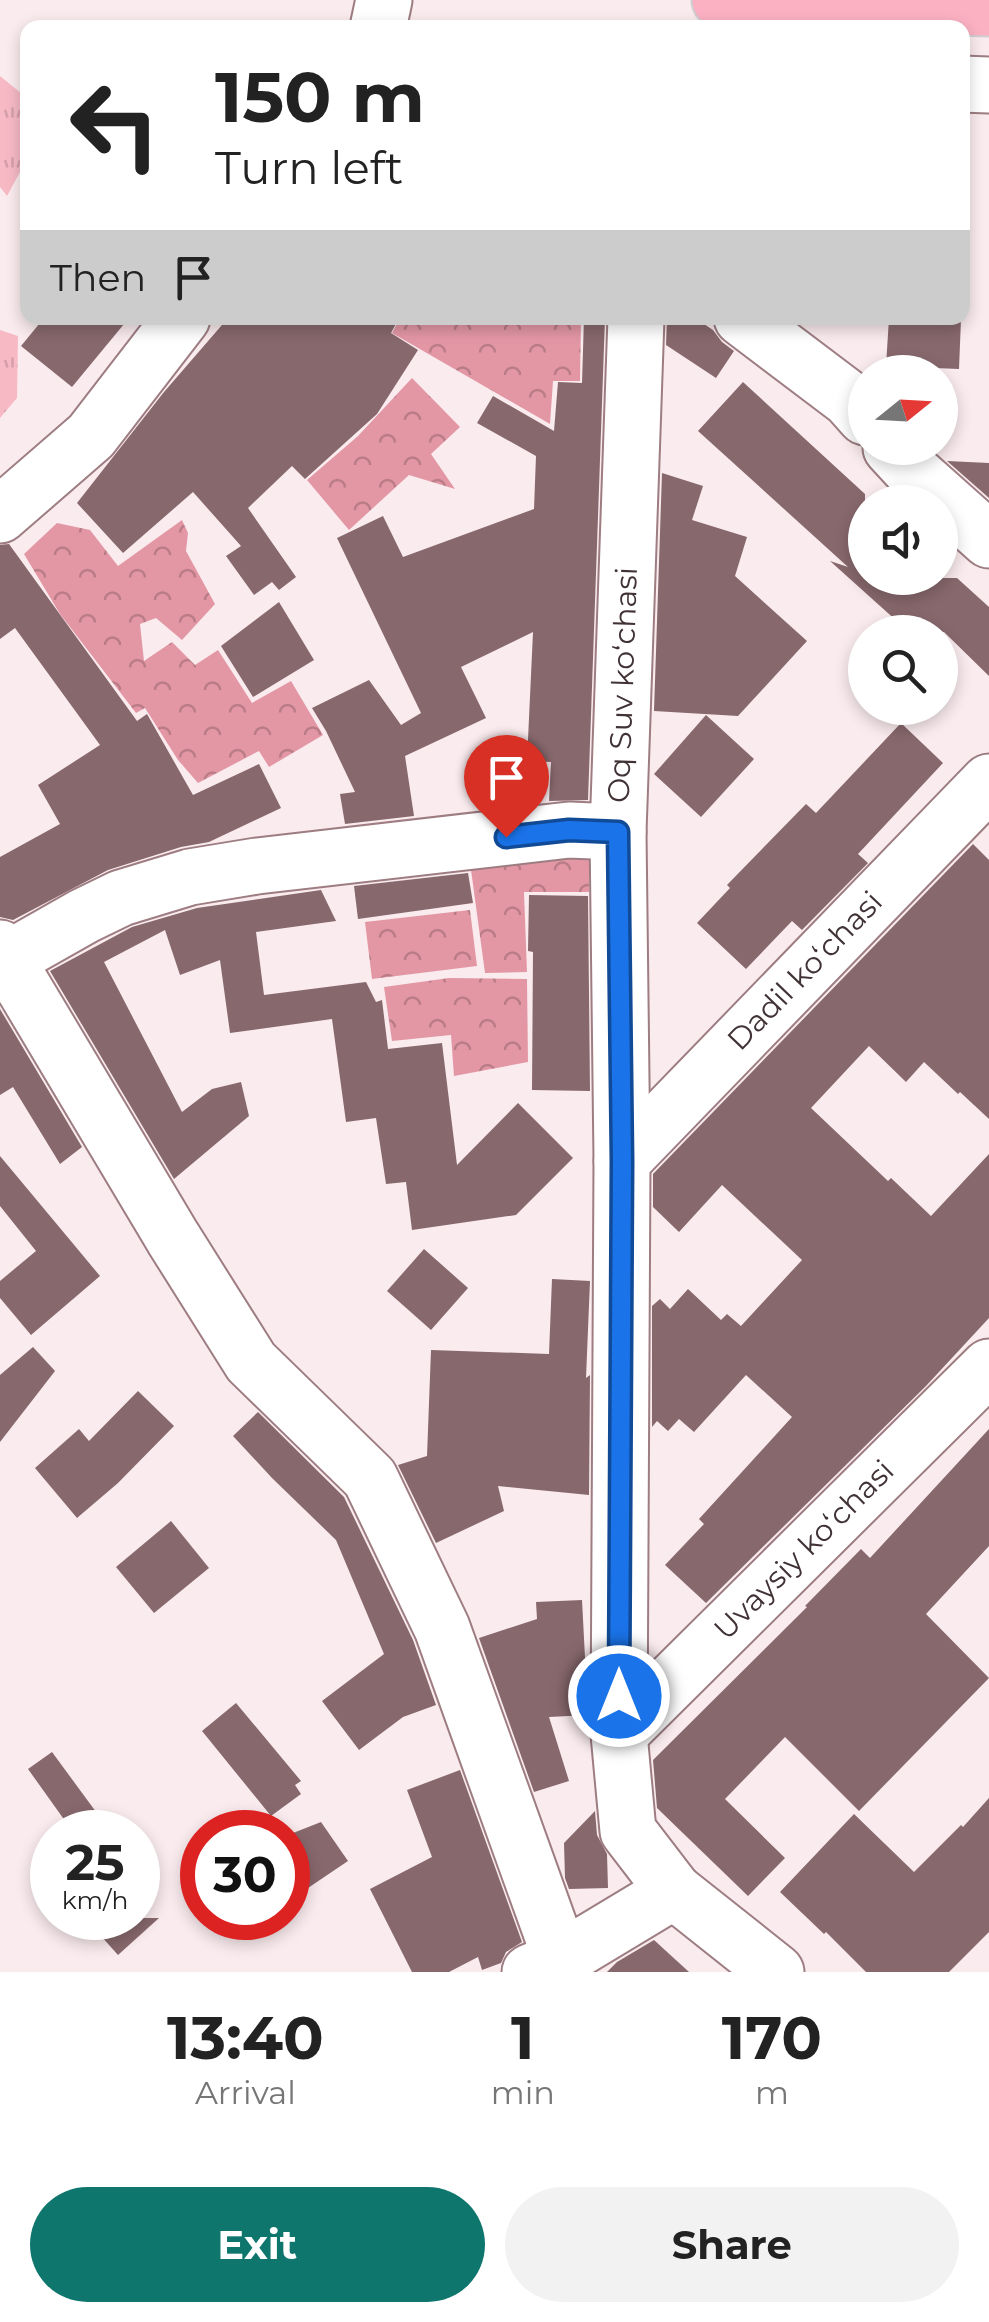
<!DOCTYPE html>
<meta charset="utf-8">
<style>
body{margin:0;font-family:Montserrat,sans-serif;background:#f2f2f2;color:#222;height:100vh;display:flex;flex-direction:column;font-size:38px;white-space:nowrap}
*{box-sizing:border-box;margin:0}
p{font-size:32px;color:#767676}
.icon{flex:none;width:55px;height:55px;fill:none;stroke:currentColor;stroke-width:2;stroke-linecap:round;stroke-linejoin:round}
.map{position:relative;height:1972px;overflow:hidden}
.drawer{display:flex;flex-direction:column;background:#fff;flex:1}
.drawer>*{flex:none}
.hud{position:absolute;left:20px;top:20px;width:950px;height:305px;border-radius:20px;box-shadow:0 5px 15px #0003;background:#fff;color:#222;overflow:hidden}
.needle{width:65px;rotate:72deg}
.controls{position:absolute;left:848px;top:355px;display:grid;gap:20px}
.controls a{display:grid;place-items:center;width:110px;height:110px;border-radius:50%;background:#fff;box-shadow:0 5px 15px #0003;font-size:50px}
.speed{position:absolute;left:30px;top:1810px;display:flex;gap:20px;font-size:50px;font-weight:700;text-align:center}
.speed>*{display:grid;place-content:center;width:130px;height:130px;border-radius:50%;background:#fff;box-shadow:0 5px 15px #0003;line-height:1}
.speed small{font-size:25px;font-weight:400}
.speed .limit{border:15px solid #d22;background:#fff;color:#111}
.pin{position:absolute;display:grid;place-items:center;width:85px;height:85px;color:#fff;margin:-102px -42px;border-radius:50% 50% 50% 0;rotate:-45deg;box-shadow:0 0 10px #0007}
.pin .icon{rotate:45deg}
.me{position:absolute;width:110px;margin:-55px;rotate:0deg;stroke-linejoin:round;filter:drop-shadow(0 0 8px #0008)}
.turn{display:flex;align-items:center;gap:35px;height:210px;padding:0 30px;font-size:45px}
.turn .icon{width:130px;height:130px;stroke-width:2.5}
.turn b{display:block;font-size:70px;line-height:85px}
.then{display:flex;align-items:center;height:95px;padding:0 30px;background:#0003;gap:20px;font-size:38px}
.eta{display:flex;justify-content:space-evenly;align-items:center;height:170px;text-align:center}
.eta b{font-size:60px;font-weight:700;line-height:70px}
.action{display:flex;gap:20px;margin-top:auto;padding:20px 30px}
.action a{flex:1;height:115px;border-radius:60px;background:#0f766e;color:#fff;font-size:40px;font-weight:700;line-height:115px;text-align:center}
.action a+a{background:#f2f2f2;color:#222}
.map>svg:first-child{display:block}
</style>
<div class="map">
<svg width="989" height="1972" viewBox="0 0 989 1972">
<defs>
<pattern id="grass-tufts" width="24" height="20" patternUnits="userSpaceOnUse" patternTransform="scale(2.5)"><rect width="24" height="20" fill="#f7bac5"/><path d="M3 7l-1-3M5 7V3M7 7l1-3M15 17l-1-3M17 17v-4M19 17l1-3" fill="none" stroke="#d5a0aa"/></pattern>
<pattern id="forest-crowns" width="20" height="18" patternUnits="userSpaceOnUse" patternTransform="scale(2.5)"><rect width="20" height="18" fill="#e397a5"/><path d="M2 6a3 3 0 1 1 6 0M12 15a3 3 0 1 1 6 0" fill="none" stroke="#ba7c87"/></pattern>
</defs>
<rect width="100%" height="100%" fill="#faebee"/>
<g fill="url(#grass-tufts)">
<path d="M0,76L27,98V159L7,196L0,187Z"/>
<path d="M0,330L18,336L17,398L0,418Z"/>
</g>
<g fill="url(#forest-crowns)">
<path d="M400,318H581L580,381H553L550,424L392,333Z"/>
<path d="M412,378L460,427L431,454L455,489L409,475L349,530L307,480L358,436Z"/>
<path d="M182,520L188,533L186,551L215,604L182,640L156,618L140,624L144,661L172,642L195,665L218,650L252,703L291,681L323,735L269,767L259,751L198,783L178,760L145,708L136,713L60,614L24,554L57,523L90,530L118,566Z"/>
<path d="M589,844V892H524L527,972L485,973L469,855Z"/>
<path d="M470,910L477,966L372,979L365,922Z"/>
<path d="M449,978L527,979L528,1062L454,1076L451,1035L392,1041L384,987Z"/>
</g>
<g fill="#87686d">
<path d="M44,318H129L72,387L21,346Z"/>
<path d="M228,318H399L391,333L418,350L377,414L305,479L292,466L248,508L296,577L279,590L272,582L254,595L226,556L241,546L193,492L123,553L77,503L164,392Z"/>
<path d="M584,318H605L588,800L549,801L551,762L527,761L533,632L461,667L486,718L405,756L414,816L345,824L340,794L355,792L326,731L312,708L369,680L401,725L421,713L337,538L383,516L403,557L534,509L536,456L477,423L493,396L554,431L558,382L582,383Z"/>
<path d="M667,318H695L713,330L722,342L734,351L716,378L666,345Z"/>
<path d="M889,318L961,319L959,369L886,366Z"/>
<path d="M743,382L865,494V578H957L989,607V676L944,632H909L830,561L848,567L698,431Z"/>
<path d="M947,461L989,463V498Z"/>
<path d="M662,473L703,486L692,520L747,537L735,576L807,641L738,716L654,711Z"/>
<path d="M9,544L137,721L147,714L193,795L259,764L281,808L209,842L181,847L108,870L13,920L0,917V857L60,824L38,785L100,745L15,628L0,639V545Z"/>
<path d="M279,602L314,660L253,697L221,646Z"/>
<path d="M706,715L754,759L701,817L654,774Z"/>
<path d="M901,723L943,763L858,854L868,863L802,930L792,921L746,969L697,923L730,888L727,885L806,804L816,813Z"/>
<path d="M973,844L989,860V1119L960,1092L958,1094L924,1062L906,1082L869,1046L811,1108L888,1181L891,1178L931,1216L989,1154V1318L926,1386L706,1603L665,1565L704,1524L699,1519L792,1417L746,1375L694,1432L679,1419L668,1431L657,1421L652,1427V1306L660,1299L670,1309L688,1289L721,1320L727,1314L741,1326L802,1260L722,1185L679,1232L653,1207V1174Z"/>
<path d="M468,873L473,903L358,919L354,886Z"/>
<path d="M321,890L336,921L256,932L264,995L366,982L376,1002L382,1000L388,1049L442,1043L457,1165L518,1103L573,1158L516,1215L412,1230L406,1182L386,1184L376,1118L346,1122L332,1019L230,1033L220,960L180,975L165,930L104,962L182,1112L212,1089L241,1082L249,1116L174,1179L50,971L132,927L197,908Z"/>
<path d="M529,895L588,896L590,1091L532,1090L533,952L528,951Z"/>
<path d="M0,1009L82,1147L60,1164L13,1087L0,1095Z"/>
<path d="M0,1156L100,1276L31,1335L0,1298V1281L36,1251L0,1206Z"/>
<path d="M424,1249L468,1288L431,1330L387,1291Z"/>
<path d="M552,1279L590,1281L586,1378L590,1375L589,1495L498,1486L504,1511L436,1543L398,1465L427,1456L431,1350L549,1354Z"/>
<path d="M33,1347L55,1371L0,1442V1375Z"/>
<path d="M138,1391L174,1426L118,1483L77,1518L35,1468L79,1429L89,1441Z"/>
<path d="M258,1412L344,1497L413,1640L436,1705L403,1717L359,1750L322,1701L384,1654L336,1540L272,1478L233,1436Z"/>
<path d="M989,1429V1546L926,1614L989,1678L859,1811L785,1737L725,1799L785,1858L748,1896L657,1808L653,1760L807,1607L805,1606L861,1549L870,1558Z"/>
<path d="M171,1521L209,1568L154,1613L116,1567Z"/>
<path d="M582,1600L588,1715L549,1717L569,1781L534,1792L479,1638L537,1619L536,1602Z"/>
<path d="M236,1703L301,1781L295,1785L301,1794L271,1816L202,1731Z"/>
<path d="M52,1752L99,1816L76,1832H73L28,1769Z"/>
<path d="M460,1770L522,1942L506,1952L501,1963L482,1970L478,1957L449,1972H412L370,1889L432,1857L407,1790Z"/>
<path d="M989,1798V1932L949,1972H866L826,1932L824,1934L780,1892L854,1814L914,1872L961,1825L963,1827Z"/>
<path d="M595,1811L597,1835L607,1854L608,1888L569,1889L565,1878L564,1843Z"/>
<path d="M321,1822L348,1861L305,1890L288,1866V1835Z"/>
<path d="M85,1918H159L118,1955Z"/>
<path d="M654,1940L689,1972H607L617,1962Z"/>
</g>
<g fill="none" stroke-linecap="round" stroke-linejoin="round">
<g stroke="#9d7d82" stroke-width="59">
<g id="minor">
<path d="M378,28L384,0"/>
<path d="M962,84L989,85"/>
<path d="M742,318L849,399L865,417"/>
<path d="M891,448L914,473L989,540"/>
<path d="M0,515L91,436L182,318"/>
<path d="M0,948L173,1238L251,1362L370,1478L442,1628L561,1959"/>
<path d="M8,959L84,916L121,898L190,877L257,866L569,830L618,832"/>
<path d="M622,1161L989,782"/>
<path d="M619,1734L989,1367"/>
<path d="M674,1891L776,1972"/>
<path d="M530,1972L561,1959L674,1891L628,1831L619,1734L622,1161L618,832L636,318"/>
</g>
</g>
<g stroke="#d1cecf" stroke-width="59">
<path id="major" d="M720,0L989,8"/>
</g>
<use href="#minor" stroke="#fff" stroke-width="55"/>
<use href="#major" stroke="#fbb1c2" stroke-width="55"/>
</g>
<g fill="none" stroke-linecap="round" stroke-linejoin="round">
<g stroke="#114b97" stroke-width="25">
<path id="route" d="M506,837L569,830L618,832L622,1161L619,1696"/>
</g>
<use href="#route" stroke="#1a73e8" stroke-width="18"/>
</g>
<g text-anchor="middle" stroke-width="10" stroke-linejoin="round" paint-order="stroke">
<g font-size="30" fill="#413335" stroke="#fff">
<text transform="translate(623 685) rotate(-88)" y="10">Oq Suv koʻchasi</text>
<text transform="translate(805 971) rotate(-46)" y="10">Dadil koʻchasi</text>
<text transform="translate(804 1550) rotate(-45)" y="10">Uvaysiy koʻchasi</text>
</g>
</g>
</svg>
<div class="controls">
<a><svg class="needle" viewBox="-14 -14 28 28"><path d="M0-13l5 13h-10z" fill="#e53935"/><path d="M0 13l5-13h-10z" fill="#767676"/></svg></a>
<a><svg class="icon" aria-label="sound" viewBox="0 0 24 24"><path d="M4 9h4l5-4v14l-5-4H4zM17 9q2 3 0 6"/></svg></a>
<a><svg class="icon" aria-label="search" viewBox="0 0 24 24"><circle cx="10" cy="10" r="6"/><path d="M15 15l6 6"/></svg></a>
</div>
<div class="speed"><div>25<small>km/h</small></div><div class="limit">30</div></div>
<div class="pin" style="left:506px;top:837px;background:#d93025"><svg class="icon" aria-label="arrive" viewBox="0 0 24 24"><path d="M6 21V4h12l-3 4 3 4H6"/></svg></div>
<svg class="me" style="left:619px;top:1696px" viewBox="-20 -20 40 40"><circle r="17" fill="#1a73e8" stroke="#fff" stroke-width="3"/><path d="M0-11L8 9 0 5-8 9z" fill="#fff"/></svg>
<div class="hud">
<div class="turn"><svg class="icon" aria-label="left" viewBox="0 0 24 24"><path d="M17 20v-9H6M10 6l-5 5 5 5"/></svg><div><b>150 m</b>Turn left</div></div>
<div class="then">Then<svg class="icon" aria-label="arrive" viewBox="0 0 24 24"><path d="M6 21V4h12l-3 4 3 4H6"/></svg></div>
</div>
</div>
<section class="drawer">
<div class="eta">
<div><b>13:40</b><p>Arrival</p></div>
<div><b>1</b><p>min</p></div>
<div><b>170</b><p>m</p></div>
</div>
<div class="action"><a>Exit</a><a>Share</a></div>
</section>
